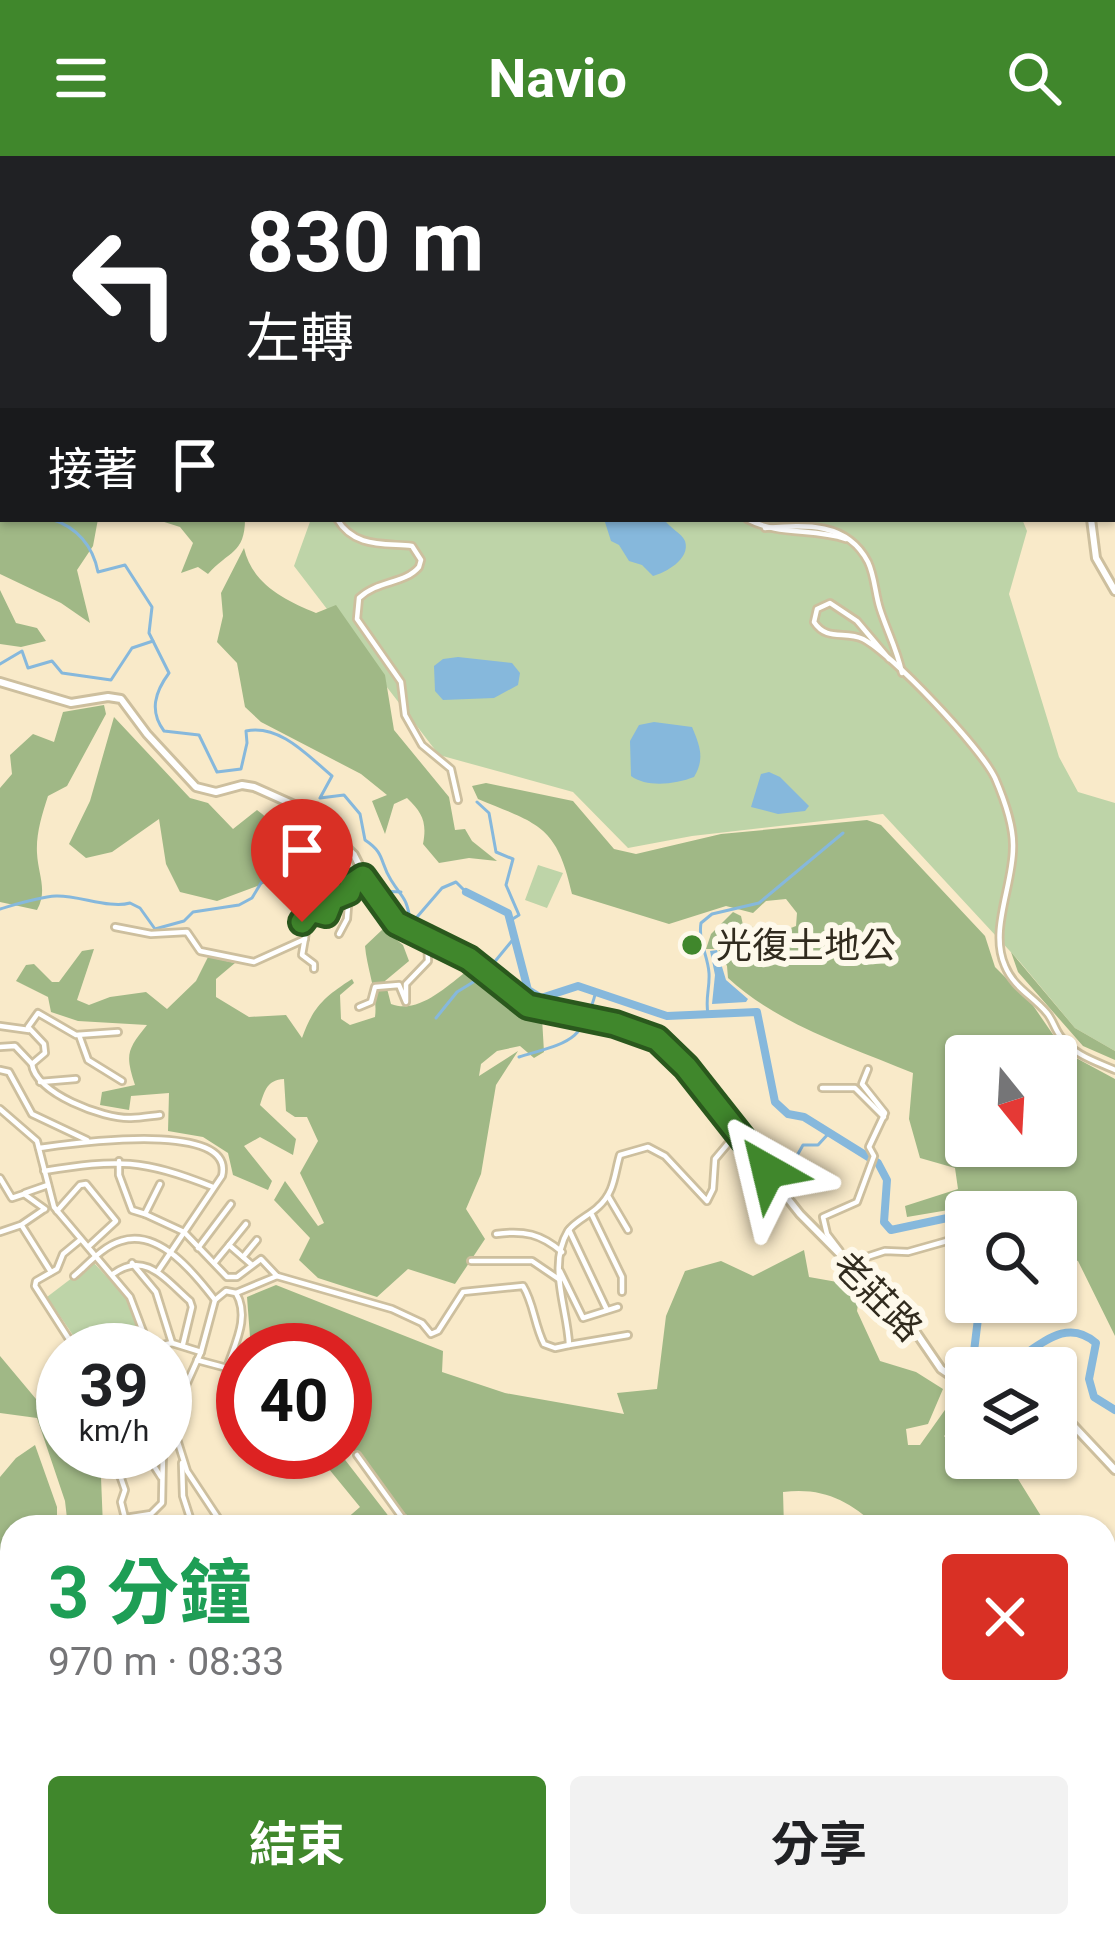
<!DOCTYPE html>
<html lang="zh-TW">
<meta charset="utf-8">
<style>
body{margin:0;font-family:Roboto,"Noto Sans TC",sans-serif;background:#f2f2f2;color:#202124;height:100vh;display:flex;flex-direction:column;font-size:45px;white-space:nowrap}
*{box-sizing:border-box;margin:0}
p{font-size:39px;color:#757577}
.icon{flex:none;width:66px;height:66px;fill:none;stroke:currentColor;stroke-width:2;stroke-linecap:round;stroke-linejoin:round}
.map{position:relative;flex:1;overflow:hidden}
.panel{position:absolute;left:0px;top:1359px;width:1116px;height:423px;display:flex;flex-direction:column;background:#fff;border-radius:36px 36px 0 0;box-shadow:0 3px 9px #0004}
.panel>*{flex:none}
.top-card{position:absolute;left:0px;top:0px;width:1116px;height:366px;box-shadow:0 3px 9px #0004;background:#202124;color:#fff;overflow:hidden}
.needle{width:78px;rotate:162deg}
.tools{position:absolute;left:945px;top:879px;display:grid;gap:24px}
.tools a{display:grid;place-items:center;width:132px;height:132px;border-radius:12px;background:#fff;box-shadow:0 3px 9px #0004;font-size:60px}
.speed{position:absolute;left:36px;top:1167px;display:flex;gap:24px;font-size:60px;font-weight:700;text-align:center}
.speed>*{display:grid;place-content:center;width:156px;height:156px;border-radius:50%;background:#fff;box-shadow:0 3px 9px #0004;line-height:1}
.speed small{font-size:30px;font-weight:400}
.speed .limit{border:18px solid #d22;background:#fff;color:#111}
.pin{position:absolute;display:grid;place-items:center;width:102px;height:102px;color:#fff;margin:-123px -51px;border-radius:50% 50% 50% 0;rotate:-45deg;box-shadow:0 0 12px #0007}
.pin .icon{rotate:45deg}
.me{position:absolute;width:132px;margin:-66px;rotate:323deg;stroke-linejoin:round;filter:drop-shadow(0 0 9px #0008)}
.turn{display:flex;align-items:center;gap:42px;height:252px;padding:0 48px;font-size:54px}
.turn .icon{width:156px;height:156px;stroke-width:2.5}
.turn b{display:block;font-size:84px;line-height:102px}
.then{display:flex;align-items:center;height:114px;padding:0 48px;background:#0003;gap:24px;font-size:45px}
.round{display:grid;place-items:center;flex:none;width:126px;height:126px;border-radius:12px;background:#f2f2f2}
.head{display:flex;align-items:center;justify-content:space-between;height:204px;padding:0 48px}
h1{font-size:72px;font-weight:700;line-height:90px;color:#1e9e55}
.action{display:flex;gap:24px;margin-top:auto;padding:24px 48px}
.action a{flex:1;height:138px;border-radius:12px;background:#40872c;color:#fff;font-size:48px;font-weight:700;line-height:138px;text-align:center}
.action a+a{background:#f2f2f2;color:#202124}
header{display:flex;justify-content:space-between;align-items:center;height:156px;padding:0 48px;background:#40872c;color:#fff;font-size:54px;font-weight:700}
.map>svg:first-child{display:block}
</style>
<header><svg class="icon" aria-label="menu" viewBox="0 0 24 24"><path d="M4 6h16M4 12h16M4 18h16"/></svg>Navio<svg class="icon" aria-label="search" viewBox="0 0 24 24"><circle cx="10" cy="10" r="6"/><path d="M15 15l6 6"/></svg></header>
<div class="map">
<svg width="1115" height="1781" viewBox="0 0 1115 1781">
<rect width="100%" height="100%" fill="#f9eac9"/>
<g fill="#bed4a8">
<path d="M311,363H1022L1027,375L1009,438L1059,601L1078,636L1115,647V895L1075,872L1020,806L883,658L692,680L628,692L573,636L439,599L294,410Z"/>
<path d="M538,709L563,717L547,752L525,744Z"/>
<path d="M93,1106L134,1150L145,1194H83L47,1141Z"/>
<path d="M148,1770H329L335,1775L327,1781H173Z"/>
</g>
<g fill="#a0b886" fill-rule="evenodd">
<path d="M0,266L3,363H98L93,390L77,414L90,467L61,447L0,418Z"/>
<path d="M155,363H245C245,398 228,395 208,418L198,411L181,417L193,387L180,371Z"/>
<path d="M244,392C252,428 284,444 316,457L336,449L385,519L394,574L449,641L455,674L465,673L472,685L497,705L469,702L439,707L423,688C427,667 423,657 407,642L394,648L385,678L372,645L387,639L361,618L261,566L245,551L237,507L217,486L223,460L221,437Z"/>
<path d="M0,434L16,467L37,472L46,485L21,491L0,488Z"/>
<path d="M104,549L106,558L67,630L48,640C42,659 36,677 37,697C38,718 48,735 37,754L0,746V632L12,618L10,599L33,578L54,586L63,556Z"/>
<path d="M114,561L190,642L208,647L233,673L257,654C285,675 301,704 327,727L271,725L217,745L180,736L166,708L159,663L112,696L86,702L69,688L90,645Z"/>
<path d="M486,627L573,645L614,693L636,698L721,678L867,664L881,669L985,780L995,811L1032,848L1065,896L1115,923V1180L1078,1105L1056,1097V1056H1025L990,1047L907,1061L905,1050L958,1033L955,1012L920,1002L909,963L913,917C850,891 779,869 728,822L727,810L718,793H706L711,778L733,756L741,760L743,769L752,770L757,785L796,770L797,757L786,743L766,745L753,757L726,750L669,768L572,738C557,669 538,668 478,643L472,630ZM966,900H1056V990H966Z"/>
<path d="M383,773L403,789L409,805L385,825L391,848C417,858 444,833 463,818C492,819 507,853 542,862L544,896L534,902L520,890L497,895L481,908L479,920L518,895L496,929L481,1018L466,1053L485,1083L455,1128L408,1113L377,1141L318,1122L299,1104L310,1082L274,1044L285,1025L318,1070L324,1067L300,1017L318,985L307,961H295L286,955L284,923C267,924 265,934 260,949L296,983L293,999L260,981L244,990L272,1025L268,1034L233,1019L228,997L203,981L168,975L169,937L131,940L129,954L100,949L102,936L135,929C125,898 127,894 147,869L78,865L51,856L48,841L16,825L26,809L34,808L52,826H59L82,795L94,793L77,844L89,849L110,841L146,836L167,853L196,825L208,801L235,807L216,823V841L249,861L286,859L302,882C313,851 324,841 352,823L354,827L340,839L341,863L350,869L375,861C378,838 367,814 365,790Z"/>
<path d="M1011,796L1075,872L1115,895V904L1083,890L1018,816Z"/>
<path d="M804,1094L809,1121L854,1129L859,1141L857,1155L880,1205L916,1216L943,1233L928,1268L906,1273L908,1289H920L952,1244L956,1269L944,1280L966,1302H1005L1041,1360L1063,1371H878C849,1345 824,1331 783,1336L784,1371H438L402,1357L345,1283V1194H251L247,1141L276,1129L443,1195L442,1216L505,1237L624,1258L617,1237L657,1233L666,1160L685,1115L721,1105L753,1120Z"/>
<path d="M0,1200L36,1243L63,1262V1296H92L101,1321L103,1371H68L65,1345L37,1262L0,1257Z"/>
<path d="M35,1289L57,1351V1371H12V1409L6,1407L0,1419V1321L16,1302Z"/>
<path d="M315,1296H339L397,1371H337L360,1351Z"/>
<path d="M515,1770H719L717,1781H541Z"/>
</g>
<g fill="#86b8dc">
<path d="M604,363H664C669,372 682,377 685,385C691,403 665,417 653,420L642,409L629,405L619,389L611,385Z"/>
<path d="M458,501L512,507L520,517L518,529L494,542L443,544L435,535L434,510L443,503Z"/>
<path d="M654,566L692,571C700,590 705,603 694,621C676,628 647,632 631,620L630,585L639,569Z"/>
<path d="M769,616L780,621L809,650L805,655L778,658L751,651L761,618Z"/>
<path d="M717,794L726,824L748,843L746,846L712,848L715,819L710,795Z"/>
</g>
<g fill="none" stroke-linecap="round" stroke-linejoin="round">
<g stroke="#86b8dc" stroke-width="3">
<path d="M80,0L81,3"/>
<path d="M319,3L321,0"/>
<path d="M1113,50L1115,49"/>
<path d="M0,341L3,342"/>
<path d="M51,363C77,371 93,390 98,416L125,409L152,451L149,477L153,485"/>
<path d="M0,508L22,495L28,512L52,505L62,517L111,524L132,492L153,485L169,517C155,536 149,555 164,575L199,579L217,616L241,613L247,587L246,575C280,568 308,600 332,620L320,642L344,639L360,658L365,684C386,698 379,705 391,724C404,745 406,739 411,768L442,732L456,726L466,736"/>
<path d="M477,646L489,657L496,696L513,703L506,729L519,759L511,764"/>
<path d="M0,753C17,748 38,741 56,740C78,739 110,753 130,747L140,752L155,773L184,765L193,756L239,749L252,742L264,722L297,711C325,731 343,723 372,714L380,735L401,736"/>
<path d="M708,858C705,842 710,832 709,817C708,800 698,785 701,767L712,758L759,747L843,677"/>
<path d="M436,862L457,836L483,820L515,781"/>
<path d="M519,901C568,886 583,887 596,835"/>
<path d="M775,1014L794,1005L803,989H818L829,977"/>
</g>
<g stroke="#86b8dc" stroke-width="8">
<path d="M466,736L508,757L528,834L541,842L578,830L667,860L757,856L775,946L788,958L804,961L878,1007L887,1024L884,1066L891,1074L966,1058"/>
<path d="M972,1212L980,1146"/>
<path d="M1001,1212C1033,1199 1062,1157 1096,1187L1089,1223L1094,1241L1115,1254"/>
<path d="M815,1770L822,1781"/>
</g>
<g stroke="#cdbf9e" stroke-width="10">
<g id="minor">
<path d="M84,0L85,3"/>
<path d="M126,0L127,3"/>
<path d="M348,3V0"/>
<path d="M0,210H3"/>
<path d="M1113,215L1115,214"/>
<path d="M337,363C354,392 384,387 412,390L421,404L419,411C405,428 378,424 359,442L357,463L401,526L405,559L422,589L451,613L458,644"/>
<path d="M747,363C779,380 812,372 846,383"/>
<path d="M765,372C804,369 847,365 868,406C875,421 875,438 880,453C887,475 897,493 902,517"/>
<path d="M889,503L857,465L830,447L817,453L814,466C827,486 845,474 863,483C892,498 980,591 995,622C1004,643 1014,669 1013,692C1013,729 989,775 1005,810C1014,832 1033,840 1047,857C1053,864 1055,874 1061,881C1074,899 1095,905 1115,914"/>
<path d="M115,771L151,778L187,776L200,795L254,806L305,783"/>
<path d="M339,778L347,763L349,737"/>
<path d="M314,813V808L302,799L306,776L302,762L311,754L326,757L332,743L349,737L351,729L363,721"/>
<path d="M359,851L371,846L375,831L399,829L406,846V828L428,805L427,783"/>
<path d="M0,870L29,874"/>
<path d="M118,876L76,879L38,857L28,871L44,888L45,897L32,908C35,937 103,963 131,962C140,962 151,960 160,959"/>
<path d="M79,879L88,904L122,925"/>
<path d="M0,891L15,890L32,908"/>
<path d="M0,914L9,916L32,958L87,984"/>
<path d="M40,926L76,923"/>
<path d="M822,932H855L884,961"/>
<path d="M0,953L37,985L54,1051L130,1141L150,1194"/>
<path d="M39,992C69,988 236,963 222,1020L158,1115"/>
<path d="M119,1005V1019L132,1054L145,1058"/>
<path d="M44,1015C118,1003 143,1003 213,1031"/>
<path d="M0,1022L12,1042L24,1038L45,1053"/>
<path d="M160,1028L145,1058L184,1076L227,1121H237L261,1103L277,1120"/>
<path d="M25,1037L48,1029"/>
<path d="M608,1040L628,1074"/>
<path d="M57,1055L80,1029L86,1028L116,1065L89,1090"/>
<path d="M592,1059L622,1121V1136"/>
<path d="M22,1070L51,1116"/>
<path d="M569,1074L607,1154"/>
<path d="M0,1076L21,1069L43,1054"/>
<path d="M496,1078C524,1074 541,1078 562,1096"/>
<path d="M229,1089L246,1068"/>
<path d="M198,1092L231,1048"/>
<path d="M840,1095L827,1078L823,1061L857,1046L874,1000L869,991L885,957L862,928L868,913"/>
<path d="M243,1101L257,1084"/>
<path d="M471,1105H532L560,1124"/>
<path d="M215,1106L229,1089L252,1109"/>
<path d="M132,1107L156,1136L172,1187"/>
<path d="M848,1107L885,1095L908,1096L954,1083L966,1092"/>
<path d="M560,1115L583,1162L618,1151"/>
<path d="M113,1118C145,1094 166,1124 190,1145L192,1151L183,1188"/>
<path d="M74,1120C87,1109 103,1090 121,1085C159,1072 195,1118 215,1144"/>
<path d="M964,1122L966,1104"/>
<path d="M569,1189L628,1179"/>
<path d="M149,1192L172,1187L201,1196"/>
<path d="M76,1194L35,1130L36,1125L57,1113L63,1098L80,1084"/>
<path d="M197,1204L227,1212C235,1187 250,1161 236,1137"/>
<path d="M165,1205L168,1222L165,1223"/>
<path d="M165,1245L187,1315L224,1371"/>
<path d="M165,1276L201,1196L215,1144L226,1135L236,1137L277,1120L392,1153L422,1167L431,1178L438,1175L463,1136L523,1130C534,1148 534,1168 544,1188L555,1192L569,1189C568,1154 547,1110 568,1075C575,1065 590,1059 598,1051C615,1036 614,1019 620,999L648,991L665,1000L707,1045L713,1033L715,1003L736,978"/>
<path d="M112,1296L125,1334L121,1346L125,1362L151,1358L162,1347L163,1296"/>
<path d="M145,1296L161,1321"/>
<path d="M357,1299L409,1371"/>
<path d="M182,1307L183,1340L193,1371"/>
<path d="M242,1365L250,1371"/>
<path d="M830,1371H847"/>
<path d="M1104,1618L1115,1626"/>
<path d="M1104,1662L1114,1694"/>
<path d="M1104,1710L1113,1694"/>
<path d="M363,1770L372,1781"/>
<path d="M410,1770L417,1781"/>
<path d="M494,1770L502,1781"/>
<path d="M572,1770L589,1781"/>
<path d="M743,1770L748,1781"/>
<path d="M885,1770L894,1781"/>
<path d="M932,1770H941"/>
<path d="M967,1770L970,1781"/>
<path d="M990,1770L994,1781"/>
<path d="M1015,1770L1018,1781"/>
<path d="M1040,1770L1042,1778L1049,1781"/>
<path d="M469,1779L472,1770"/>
<path d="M356,1781L365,1773"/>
<path d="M447,1781L450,1770"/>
<path d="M522,1781L537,1776L541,1770"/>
<path d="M1032,1781L1042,1778L1047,1770"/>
<path d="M1061,1781L1068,1770"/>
<path d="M1103,1781L1115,1758"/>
</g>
</g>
<g stroke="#cdbf9e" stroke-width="12">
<g id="tertiary">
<path d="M738,0L740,3"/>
<path d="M1091,363L1096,402L1115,435"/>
<path d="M0,526L71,547L108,541L121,543L147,578L196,631L216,636L242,629L254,631L310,656L354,699L379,748L408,775L469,803L528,850L647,878L666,889L800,1058L913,1172L941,1213L966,1230"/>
<path d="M1056,1251L1115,1314"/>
</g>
</g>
<use href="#minor" stroke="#fff" stroke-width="4.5"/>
<use href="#tertiary" stroke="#fff" stroke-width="6"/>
</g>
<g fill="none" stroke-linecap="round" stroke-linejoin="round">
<g stroke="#2a581d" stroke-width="30">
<path id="route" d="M302,766L311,754L326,758L332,743L349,736L351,729L363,721L396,767L469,803L528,850L615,868L657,883L686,911L768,1015"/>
</g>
<use href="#route" stroke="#40872c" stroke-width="21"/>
</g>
<circle fill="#40872c" stroke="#fef9eb" stroke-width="4.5" cx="692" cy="789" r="12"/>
<g text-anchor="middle" stroke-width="12" stroke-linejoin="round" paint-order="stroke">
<g font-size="36" fill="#312b1e" stroke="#fef9eb" text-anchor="start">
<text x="716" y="802">光復土地公</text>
</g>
<g font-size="36" fill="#312b1e" stroke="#fef9eb">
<text transform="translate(878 1140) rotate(45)" y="13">老莊路</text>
</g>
</g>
</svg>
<div class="tools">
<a><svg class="needle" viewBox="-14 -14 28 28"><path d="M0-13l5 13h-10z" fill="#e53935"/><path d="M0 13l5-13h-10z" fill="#757577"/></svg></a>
<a><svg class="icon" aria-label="search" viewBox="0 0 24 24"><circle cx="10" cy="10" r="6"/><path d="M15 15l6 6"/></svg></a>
<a><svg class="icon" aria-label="layers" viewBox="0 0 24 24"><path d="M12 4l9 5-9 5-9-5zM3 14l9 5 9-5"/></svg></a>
</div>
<div class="speed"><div>39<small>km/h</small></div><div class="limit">40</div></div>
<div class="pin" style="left:302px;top:766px;background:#d93025"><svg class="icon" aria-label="arrive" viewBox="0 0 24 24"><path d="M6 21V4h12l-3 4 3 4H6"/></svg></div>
<svg class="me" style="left:768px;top:1015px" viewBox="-20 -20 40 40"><path d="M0-17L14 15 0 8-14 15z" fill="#40872c" stroke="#fff" stroke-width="4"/></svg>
<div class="top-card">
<div class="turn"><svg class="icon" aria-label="left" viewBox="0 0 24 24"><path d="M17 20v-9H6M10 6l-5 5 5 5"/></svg><div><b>830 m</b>左轉</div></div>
<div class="then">接著<svg class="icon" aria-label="arrive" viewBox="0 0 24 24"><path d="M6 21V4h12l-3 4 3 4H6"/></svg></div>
</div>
<section class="panel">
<div class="head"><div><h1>3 分鐘</h1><p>970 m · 08:33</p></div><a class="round" style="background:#d93025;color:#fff"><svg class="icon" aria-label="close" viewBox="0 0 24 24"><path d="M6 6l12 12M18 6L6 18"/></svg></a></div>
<div class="action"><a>結束</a><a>分享</a></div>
</section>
</div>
